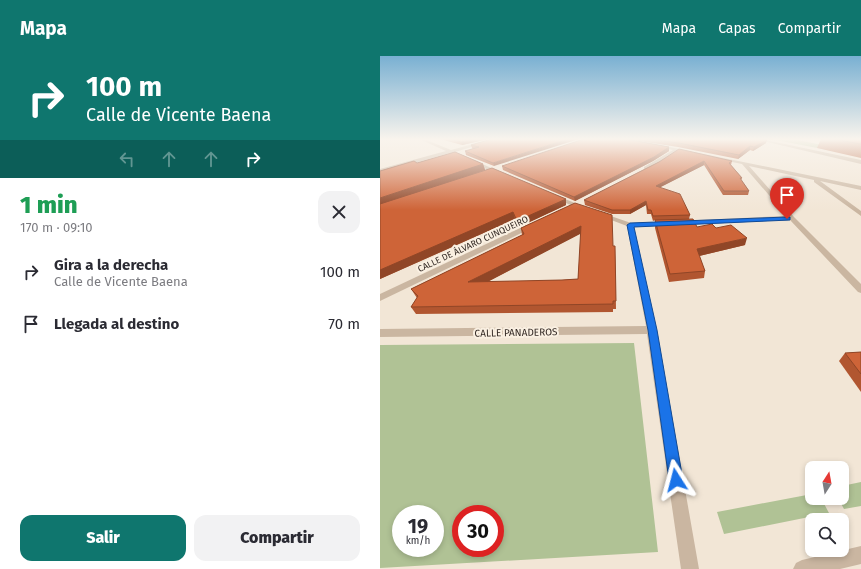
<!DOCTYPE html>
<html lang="es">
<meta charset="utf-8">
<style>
body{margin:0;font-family:"Fira Sans",sans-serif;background:#f2f2f3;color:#2b2b33;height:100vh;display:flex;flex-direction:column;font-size:15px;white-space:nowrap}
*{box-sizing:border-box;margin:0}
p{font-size:13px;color:#7c7c81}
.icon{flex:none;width:22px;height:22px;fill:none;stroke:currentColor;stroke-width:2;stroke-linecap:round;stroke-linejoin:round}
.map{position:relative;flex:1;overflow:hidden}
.panel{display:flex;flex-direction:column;background:#fff;width:380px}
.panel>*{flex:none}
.guide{background:#0f766e;color:#fff;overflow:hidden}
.needle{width:26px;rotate:11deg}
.buttons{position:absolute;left:425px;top:405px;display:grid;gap:8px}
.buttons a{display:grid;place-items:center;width:44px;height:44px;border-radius:8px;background:#fff;box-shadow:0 2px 6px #0003;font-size:20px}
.speed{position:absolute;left:12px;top:449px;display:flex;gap:8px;font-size:20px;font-weight:700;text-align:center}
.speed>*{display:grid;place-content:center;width:52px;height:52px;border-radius:50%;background:#fff;box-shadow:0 2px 6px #0003;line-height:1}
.speed small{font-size:10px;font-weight:400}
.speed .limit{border:6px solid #d22;background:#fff;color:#111}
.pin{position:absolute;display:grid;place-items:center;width:34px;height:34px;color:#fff;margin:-41px -17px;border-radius:50% 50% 50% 0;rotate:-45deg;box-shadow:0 0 4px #0007}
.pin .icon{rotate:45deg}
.me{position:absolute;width:44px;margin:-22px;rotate:351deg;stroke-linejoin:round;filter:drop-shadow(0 0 3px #0008)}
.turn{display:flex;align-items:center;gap:14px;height:84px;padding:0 20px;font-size:18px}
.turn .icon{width:52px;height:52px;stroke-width:2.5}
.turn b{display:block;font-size:28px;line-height:34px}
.lanes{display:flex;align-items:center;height:38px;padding:0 20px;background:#0003;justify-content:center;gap:20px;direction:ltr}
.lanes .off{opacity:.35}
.round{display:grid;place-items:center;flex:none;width:42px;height:42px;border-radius:12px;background:#f2f2f3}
.head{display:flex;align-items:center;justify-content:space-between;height:68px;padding:0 20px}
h1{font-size:24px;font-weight:800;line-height:30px;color:#1e9e55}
.cta{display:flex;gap:8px;margin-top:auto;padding:8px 20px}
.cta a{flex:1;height:46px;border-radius:12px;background:#0f766e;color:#fff;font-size:16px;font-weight:800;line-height:46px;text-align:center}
.cta a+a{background:#f2f2f3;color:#2b2b33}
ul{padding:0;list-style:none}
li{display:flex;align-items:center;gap:12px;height:52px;padding:0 20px}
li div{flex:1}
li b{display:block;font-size:15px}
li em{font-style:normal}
header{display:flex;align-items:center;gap:24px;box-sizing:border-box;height:56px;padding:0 20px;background:#0f766e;color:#fff}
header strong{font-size:19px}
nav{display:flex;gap:22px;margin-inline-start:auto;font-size:14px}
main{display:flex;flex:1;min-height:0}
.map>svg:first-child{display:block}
</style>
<header>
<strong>Mapa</strong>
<nav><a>Mapa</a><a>Capas</a><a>Compartir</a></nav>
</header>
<main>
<section class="panel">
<div class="guide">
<div class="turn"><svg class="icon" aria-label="right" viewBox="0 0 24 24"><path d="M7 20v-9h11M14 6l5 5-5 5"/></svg><div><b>100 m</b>Calle de Vicente Baena</div></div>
<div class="lanes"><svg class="icon off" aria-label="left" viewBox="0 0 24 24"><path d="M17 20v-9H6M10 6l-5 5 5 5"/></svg><svg class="icon off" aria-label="ahead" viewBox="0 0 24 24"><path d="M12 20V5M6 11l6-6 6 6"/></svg><svg class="icon off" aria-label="ahead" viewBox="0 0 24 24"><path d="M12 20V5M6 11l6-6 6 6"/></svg><svg class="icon" aria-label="right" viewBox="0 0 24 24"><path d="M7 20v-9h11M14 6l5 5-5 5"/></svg></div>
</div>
<div class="head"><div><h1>1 min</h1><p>170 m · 09:10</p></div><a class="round"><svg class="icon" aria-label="close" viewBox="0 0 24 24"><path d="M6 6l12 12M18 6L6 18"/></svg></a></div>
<ul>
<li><svg class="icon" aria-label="right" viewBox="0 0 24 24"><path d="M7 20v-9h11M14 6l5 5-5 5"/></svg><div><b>Gira a la derecha</b><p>Calle de Vicente Baena</p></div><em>100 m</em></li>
<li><svg class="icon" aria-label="arrive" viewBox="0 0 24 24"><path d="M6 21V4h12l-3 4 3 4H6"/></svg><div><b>Llegada al destino</b></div><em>70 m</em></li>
</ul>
<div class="cta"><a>Salir</a><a>Compartir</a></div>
</section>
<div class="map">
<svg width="481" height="513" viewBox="0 0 481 513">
<rect width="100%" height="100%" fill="#f2e6d6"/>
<g fill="#b0c295" fill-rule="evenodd">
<path d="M391,83H413L442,89L437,92Z"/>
<path d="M254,287L278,496L0,512V289ZM21,458H55V492H21ZM81,458H115V492H81Z"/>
<path d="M481,426V450L464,453L458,442H462V430Z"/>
<path d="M432,438V442H441L449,457L344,478L337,456Z"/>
</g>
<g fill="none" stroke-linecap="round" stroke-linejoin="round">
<g fill="#cab6a1" fill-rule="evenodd">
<path d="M39,83H44L71,94L112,83H118L75,96L125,118L120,119L70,97L0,117V113L66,95Z"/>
<path d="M375,83H381L481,104V108Z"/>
<path d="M270,87L481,130V134L440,125L481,155V160L434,126V124L369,110L414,161L481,228V237L478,236L410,164L254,171L277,274L319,513H301L267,278L0,281V273L266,270L247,170L218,159V157H222L251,167L407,160L362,108L298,95L268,113H264V111L293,94L270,89Z"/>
<path d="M173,138L207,152L208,153L203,154L171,141L170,140Z"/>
<path d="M151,167H154L158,169L0,245V238Z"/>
<path d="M481,490V508L460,513H413L416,507L422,504Z"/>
</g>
</g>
<g fill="#b15630" fill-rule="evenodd">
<path d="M60,83H108L82,89Z"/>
<path d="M112,83L114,110L86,99L85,95L93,93L92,92L91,89Z"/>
<path d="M246,83H394L392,84L384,83L386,87L373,95L370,94L358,103L298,91Z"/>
<path d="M441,83H481V102L437,92Z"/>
<path d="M289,95L273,105L195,145L123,114L122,110Z"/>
<path d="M75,96L103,108L105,114L61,129L112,112L186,143V149L139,171L135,163L0,223V115L34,105L37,107Z"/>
<path d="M352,105L351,109L362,122L361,124L369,135L368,139H343L324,109L280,131L310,159L309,163L317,171L336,172L365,189L319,200L325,215L324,222L289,226L275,172V164L273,165L271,158H267L266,149L250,158H232L205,149L204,144L279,106Z"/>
<path d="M195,147L233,190H235L236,253H233V256L36,258L31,251L37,242L31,233L142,179L141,172ZM201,177L198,223L182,224L107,226Z"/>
<path d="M481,296V336L459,305L465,297Z"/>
</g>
<g fill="#904627">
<path d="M94,83H108L82,89L81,86Z"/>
<path d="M188,83H199L114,110L113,107Z"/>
<path d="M387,84L386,87L373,95L374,91Z"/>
<path d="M370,90V94L358,103L359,99Z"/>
<path d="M289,91V95L273,105L195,145L194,141Z"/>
<path d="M324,105V109L275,134L276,130Z"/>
<path d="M103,108L105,114L0,149V142Z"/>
<path d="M186,143V149L139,171L137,165Z"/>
<path d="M266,145V149L250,158V154Z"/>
<path d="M133,156L135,163L0,223V214Z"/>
<path d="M201,170L202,177L92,234L88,226Z"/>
<path d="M367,182L365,189L315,201L317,193Z"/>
</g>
<g fill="#ce6438" stroke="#904627" fill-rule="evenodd">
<path d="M70,83H94L81,86Z"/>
<path d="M112,83H188L113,107L85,95L99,91L91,89Z"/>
<path d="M204,83H246L289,91L274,101L194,141L122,110Z"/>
<path d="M269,83H382L387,84L374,91L370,90L359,99L299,87Z"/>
<path d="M454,83H481V88Z"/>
<path d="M299,93L352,105L349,107L362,122H360L369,135H344L324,105L276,130L300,138L310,159L273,160L271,154H268L266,145L250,154H232L204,144L279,106Z"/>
<path d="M75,96L103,108L0,142V115L34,105L37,107Z"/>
<path d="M112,112L186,143L137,165L133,156L0,214V148Z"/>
<path d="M195,147L232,159L233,190H235L236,245H233V248L31,251L38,240L31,233L144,178L141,172ZM201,170L198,223L182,224L88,226Z"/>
<path d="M313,163L317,171L332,168L336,172L351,169L367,182L317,193L325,215L290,218L275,164Z"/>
<path d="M481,296V318L465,297Z"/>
</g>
<linearGradient id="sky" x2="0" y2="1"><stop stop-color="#79b0d2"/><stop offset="0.54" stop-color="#f9f4ed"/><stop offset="1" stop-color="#f9f4ed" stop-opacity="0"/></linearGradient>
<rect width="481" height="154" fill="url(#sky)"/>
<path fill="#1a73e8" stroke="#114b97" d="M407,161H410V164L254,171L277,274L303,424L301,428L296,430L291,428L289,424L268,274L247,169L250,167Z"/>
<g text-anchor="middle" stroke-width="4" stroke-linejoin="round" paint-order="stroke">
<g font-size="9" fill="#342a25" stroke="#faf0e2">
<text transform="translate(93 188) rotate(-25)" y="3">CALLE DE ÁLVARO CUNQUEIRO</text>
</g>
<g font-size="10" fill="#342a25" stroke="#faf0e2">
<text transform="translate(136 276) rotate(-1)" y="4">CALLE PANADEROS</text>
</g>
</g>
</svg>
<div class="buttons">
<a><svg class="needle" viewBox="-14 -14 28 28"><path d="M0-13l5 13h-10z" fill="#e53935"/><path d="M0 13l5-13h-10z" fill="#7c7c81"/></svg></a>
<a><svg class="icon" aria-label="search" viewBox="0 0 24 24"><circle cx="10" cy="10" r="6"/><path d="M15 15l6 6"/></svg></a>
</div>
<div class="speed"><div>19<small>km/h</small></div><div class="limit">30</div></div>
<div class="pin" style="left:407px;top:163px;background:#d93025"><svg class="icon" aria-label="arrive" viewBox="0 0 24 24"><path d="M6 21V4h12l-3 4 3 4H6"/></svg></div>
<svg class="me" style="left:296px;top:424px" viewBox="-20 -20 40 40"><path d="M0-17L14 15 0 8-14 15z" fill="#1a73e8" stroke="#fff" stroke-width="4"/></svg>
</div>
</main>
